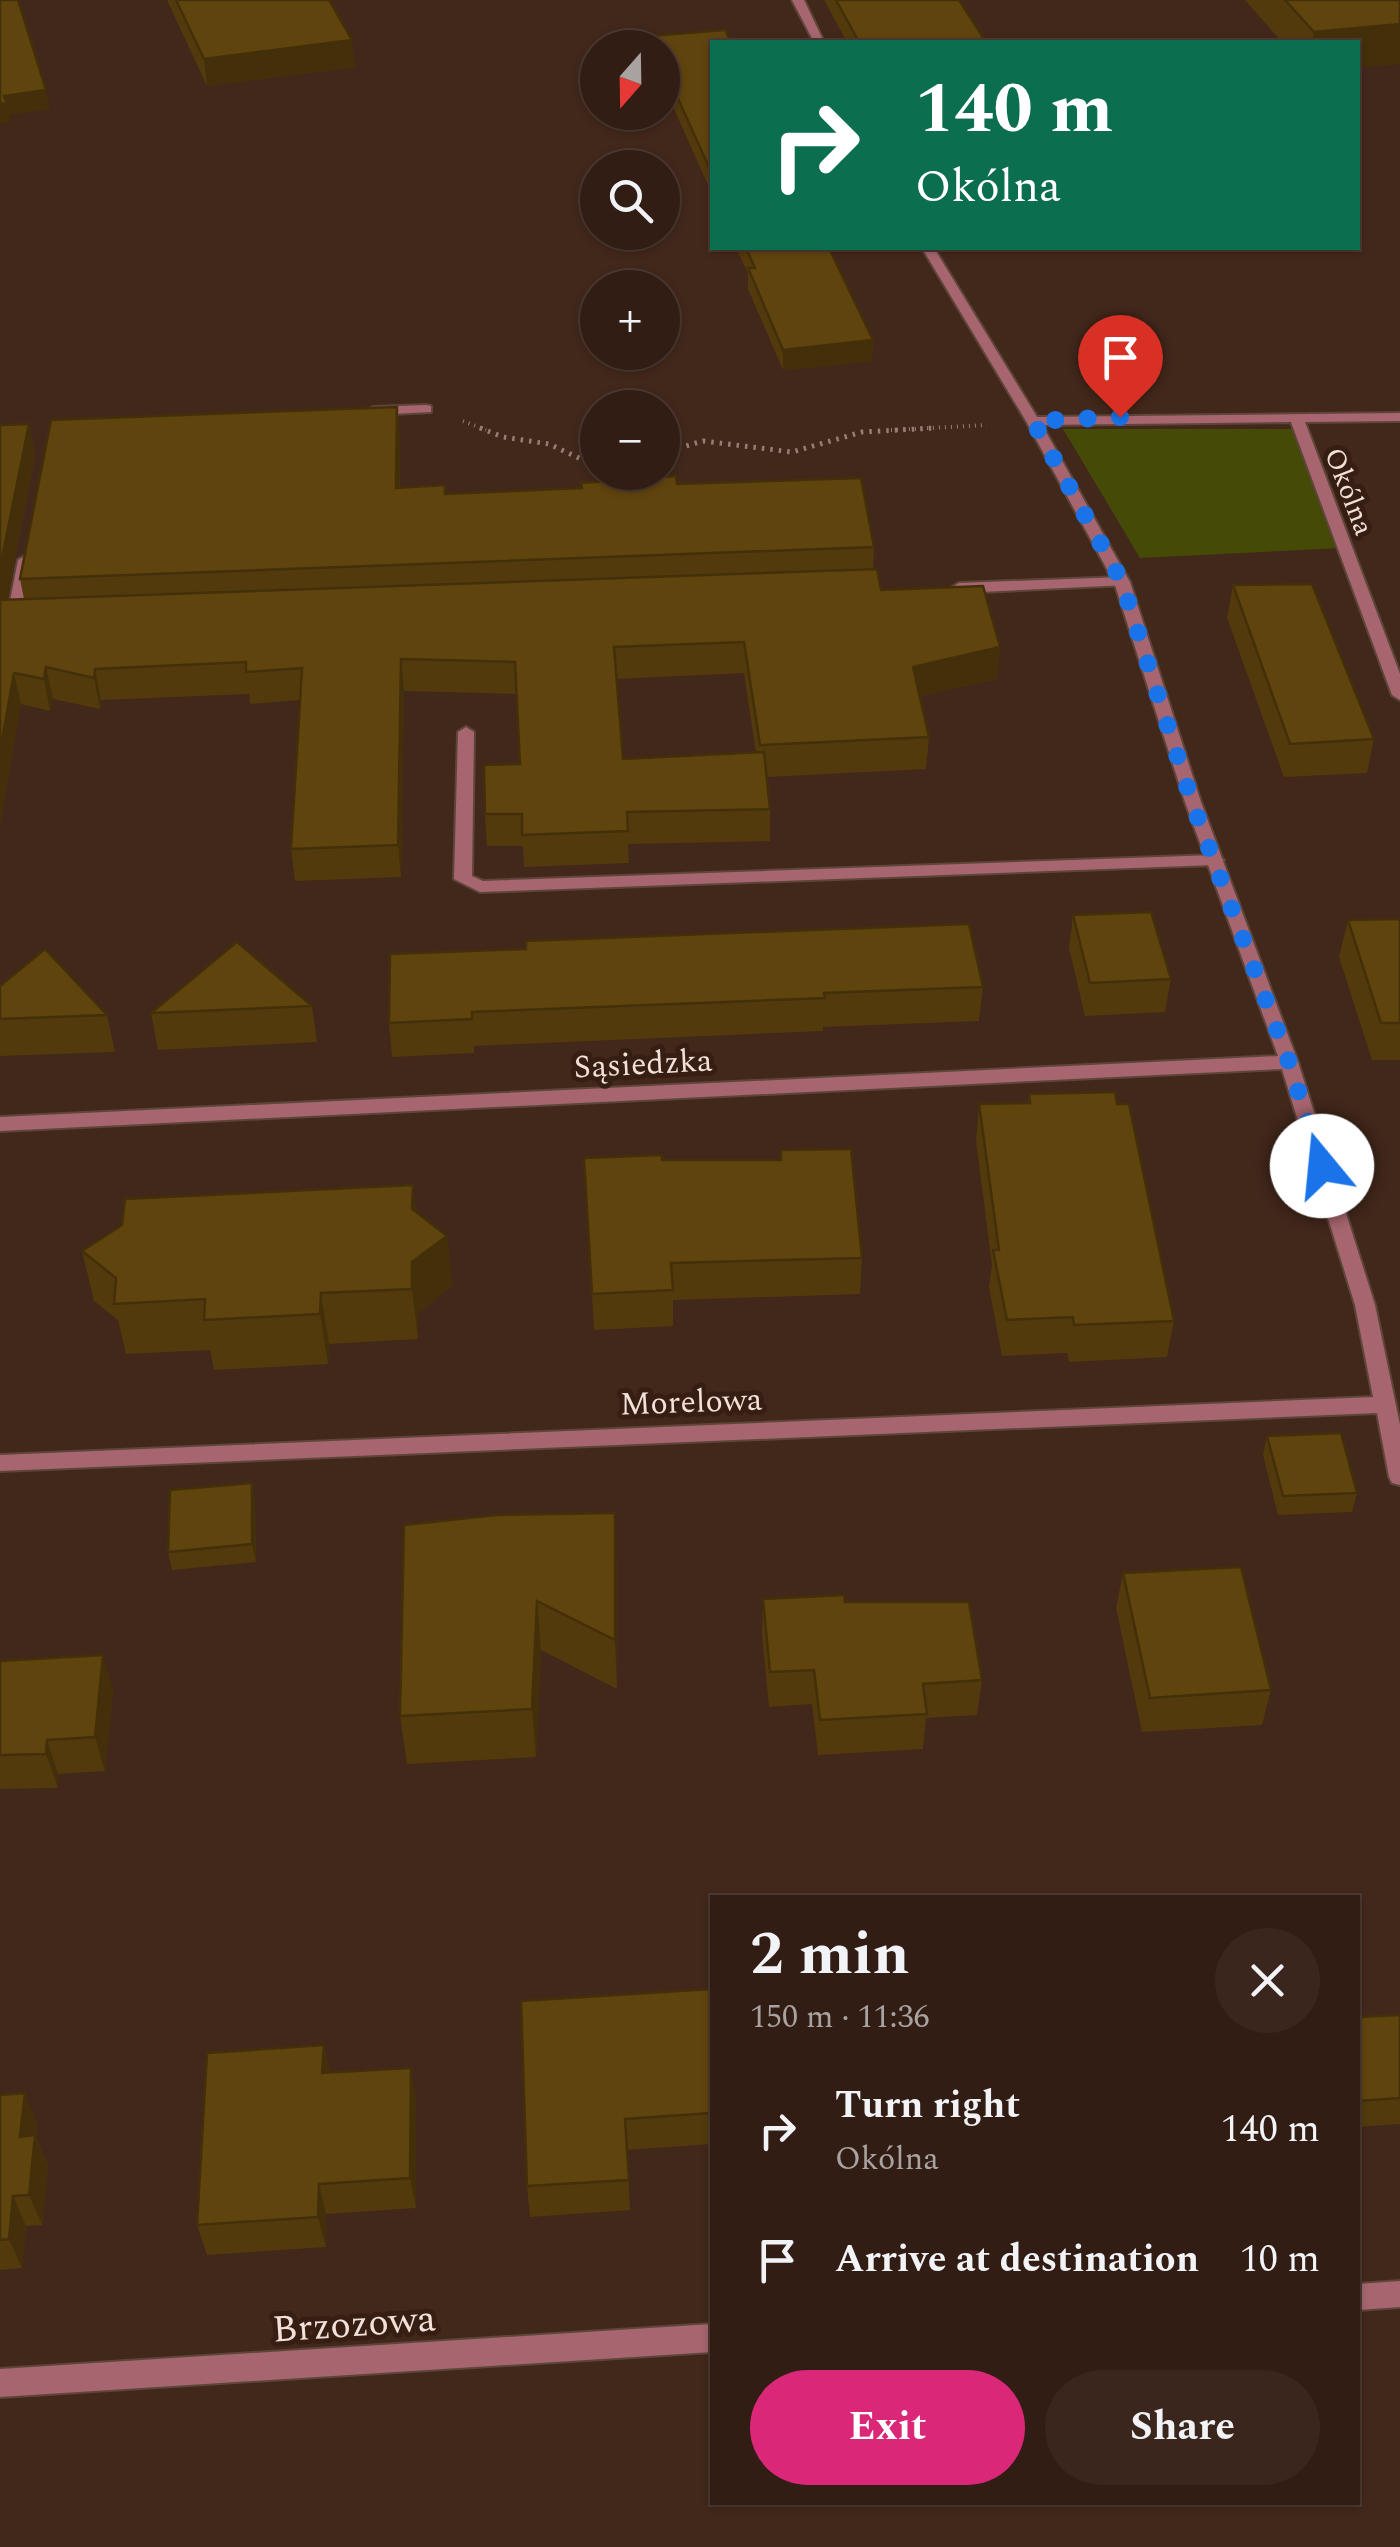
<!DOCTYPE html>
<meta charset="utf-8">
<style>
body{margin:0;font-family:Spectral,serif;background:#3a261d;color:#f1f3f6;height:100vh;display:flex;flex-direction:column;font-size:38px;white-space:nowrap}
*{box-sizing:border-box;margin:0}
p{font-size:32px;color:#a8a2a0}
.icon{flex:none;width:55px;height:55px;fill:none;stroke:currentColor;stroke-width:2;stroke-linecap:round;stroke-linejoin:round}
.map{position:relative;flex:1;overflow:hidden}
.details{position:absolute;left:710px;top:1895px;width:650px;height:610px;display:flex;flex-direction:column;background:#321d14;border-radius:0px;box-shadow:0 2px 8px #0004,0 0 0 2px #4d3b34}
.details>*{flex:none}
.guide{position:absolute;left:710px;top:40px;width:650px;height:210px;border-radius:0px;box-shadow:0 2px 8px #0004,0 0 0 2px #4d3b34;background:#0b6e4f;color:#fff;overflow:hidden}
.needle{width:65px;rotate:200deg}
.tools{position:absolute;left:580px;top:30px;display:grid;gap:20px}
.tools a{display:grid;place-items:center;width:100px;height:100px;border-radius:50%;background:#321d14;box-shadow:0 2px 8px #0004,0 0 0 2px #4d3b34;font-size:50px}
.pin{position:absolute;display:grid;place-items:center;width:85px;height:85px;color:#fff;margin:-102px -42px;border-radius:50% 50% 50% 0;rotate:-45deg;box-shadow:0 0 10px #0007}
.pin .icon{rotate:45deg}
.me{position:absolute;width:110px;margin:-55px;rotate:343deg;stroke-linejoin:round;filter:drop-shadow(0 0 8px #0008)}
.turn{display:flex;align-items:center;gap:35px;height:210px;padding:0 40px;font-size:45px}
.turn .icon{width:130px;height:130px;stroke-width:2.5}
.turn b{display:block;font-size:70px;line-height:85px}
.round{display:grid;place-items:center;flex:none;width:105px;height:105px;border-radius:52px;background:#3a261d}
.overview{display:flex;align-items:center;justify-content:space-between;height:170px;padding:0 40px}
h1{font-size:60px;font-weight:700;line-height:75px}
.primary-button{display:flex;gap:20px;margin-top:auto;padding:20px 40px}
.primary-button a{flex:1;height:115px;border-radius:60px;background:#db2777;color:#fff;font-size:40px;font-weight:700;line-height:115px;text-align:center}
.primary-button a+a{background:#3a261d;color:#f1f3f6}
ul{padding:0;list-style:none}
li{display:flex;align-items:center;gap:30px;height:130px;padding:0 40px}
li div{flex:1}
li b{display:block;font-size:38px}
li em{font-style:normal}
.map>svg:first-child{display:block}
</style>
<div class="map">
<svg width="1400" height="2547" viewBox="0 0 1400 2547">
<rect width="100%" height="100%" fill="#42271b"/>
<path fill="#454a06" d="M1063,429H1301L1342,548L1140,558Z"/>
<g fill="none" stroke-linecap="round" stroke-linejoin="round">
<g stroke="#5e4539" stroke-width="4">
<g id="lane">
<path d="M426,405L431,406V412L373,415L366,411L373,407Z"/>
<path d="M26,555L34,560L22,622L14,627L6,622L18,560Z"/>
<path d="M1122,577L1130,582L1127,585L959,593L951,588L959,583Z"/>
<path d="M466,727L474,732L472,876L483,881L1215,855L1224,860L1215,865L480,892L454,879L458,732Z"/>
</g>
</g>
<g stroke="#5e4539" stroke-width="4">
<g id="street">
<path d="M792,0H804L824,42H814Z"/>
<path d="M922,248H934L1037,417L1400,413V421L1305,422L1400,674V700L1392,695L1291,422L1042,425L1130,582L1201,802L1298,1062L1375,1305L1400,1425V1485L1392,1483L1389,1477L1377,1413L0,1471V1455L1373,1397L1355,1305L1282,1069L0,1131V1117L1278,1056L1185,802L1114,582L1026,421Z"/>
<path d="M1400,2281V2307L1358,2310V2284Z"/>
<path d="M712,2324V2352L0,2397V2369Z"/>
</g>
</g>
<g stroke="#957e74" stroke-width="4" stroke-dasharray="1 5" stroke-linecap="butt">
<path d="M463,421L486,430"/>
<path d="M891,430L987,425"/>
</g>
<g stroke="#957e74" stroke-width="5" stroke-dasharray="2.5 6" stroke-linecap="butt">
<path d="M480,428L503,437L549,444L598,467"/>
<path d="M662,453L703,441L792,452L862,432L935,428"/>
</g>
<use href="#lane" fill="#a6656f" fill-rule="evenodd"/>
<use href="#street" fill="#a6656f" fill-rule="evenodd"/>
</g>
<g fill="#533a0c" fill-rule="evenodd">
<path d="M167,0H329L355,67L207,86Z"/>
<path d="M824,0H959L986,42H847Z"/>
<path d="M1245,0H1400V64L1358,67V42H1282Z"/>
<path d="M650,36L712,42V194L662,82V48H651Z"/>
<path d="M736,248H829L873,340L872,361L783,370L748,289V273Z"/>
<path d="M397,407L400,441V488L446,493L677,484L874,547L873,569L881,590L1000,647L997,679L920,696L929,737L926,769L767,777L770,809V841L628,844L629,863L524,867L523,846H487L485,814L520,764L516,694L404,691L401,877L295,881L291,849L300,700L250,704L249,694L101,700L100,709L53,699L50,711L21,704L0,825V425L29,424L35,455L7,600L24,599L20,579ZM744,673L756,753L623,759L617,679Z"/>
<path d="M1233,585L1374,739L1367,773L1284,777L1227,618Z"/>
<path d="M1073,915L1171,979L1165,1012L1085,1016L1069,948Z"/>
<path d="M1400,919V1060H1372L1339,957L1348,920Z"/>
<path d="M390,954L983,987L979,1021L823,1027V1031L474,1046V1053L392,1057L389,1023Z"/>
<path d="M0,986L107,1015L115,1052L0,1056Z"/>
<path d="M312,1006L317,1042L158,1050L151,1013Z"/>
<path d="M1029,1094L1117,1104L1174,1321L1167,1357L1069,1362L1067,1353L1002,1356L989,1287L992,1265L976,1141L979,1104L1028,1103Z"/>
<path d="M781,1150L862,1258L860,1294L673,1300V1326L594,1330L584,1158L662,1160H780Z"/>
<path d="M413,1185L416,1212L447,1236L452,1286L418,1313V1339L329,1344L328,1364L214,1370L210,1350L126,1354L118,1320L94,1301L82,1251Z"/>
<path d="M1267,1436L1357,1493L1352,1512L1278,1515L1263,1455Z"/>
<path d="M252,1483L255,1502L256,1562L172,1570L168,1552Z"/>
<path d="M404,1525L617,1562V1689L541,1650L536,1757L407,1764L400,1716Z"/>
<path d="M1123,1573L1271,1690L1262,1725L1142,1732L1116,1608Z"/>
<path d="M763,1599L845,1602L982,1680L977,1715L926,1718L923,1749L818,1755L812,1704L769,1707L762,1634Z"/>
<path d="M0,1661L113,1690L105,1771L58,1774V1788L0,1789Z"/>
<path d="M712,1989V2144L627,2150L630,2210L530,2217L527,2186Z"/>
<path d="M1400,2015V2124L1358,2127V2017Z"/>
<path d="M324,2045L330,2073L411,2068L416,2099V2208L326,2214V2247L207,2255L197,2225Z"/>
<path d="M0,2095L37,2124L36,2138L48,2166L42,2225L26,2226L22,2268L0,2270Z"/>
</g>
<g fill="#43300a">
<path d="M1400,24V64L1358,67V42H1312L1314,32Z"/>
<path d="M352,40L355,67L207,86L204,59Z"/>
<path d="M46,90L50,109L10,115L11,122L0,124V104L4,96Z"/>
<path d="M873,340L872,361L783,370V350Z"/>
<path d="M397,407L400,441L399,523L396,488Z"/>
<path d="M29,424L35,455L4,614L0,616V568Z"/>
<path d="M1000,647L997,679L911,698L913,667Z"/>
<path d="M401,659L404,691L401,877L398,845Z"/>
<path d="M46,667L53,699L50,711L44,679Z"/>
<path d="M95,669L101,700L100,709L94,678Z"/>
<path d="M14,673L21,704L0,825V751Z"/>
<path d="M413,1185L419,1236H447L452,1286L418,1313V1339L412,1289Z"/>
<path d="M321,1293L329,1344L328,1364L320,1314Z"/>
<path d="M252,1483L255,1502L256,1562L252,1544Z"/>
<path d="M615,1513L617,1562V1689L615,1640Z"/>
<path d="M537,1601L541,1650L536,1757L532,1709Z"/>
<path d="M103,1655L113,1690L105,1771L95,1737Z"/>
<path d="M47,1740L58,1774V1788L46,1754Z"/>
<path d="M324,2045L331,2077L322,2073Z"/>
<path d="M411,2068L416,2099V2208L410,2178Z"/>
<path d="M25,2093L37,2124L36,2138L48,2166L42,2225L29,2195L20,2137Z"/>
<path d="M319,2184L326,2214V2247L318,2217Z"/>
<path d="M13,2196L26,2226L22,2268L9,2239Z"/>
</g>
<g fill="#60440e" stroke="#43300a" stroke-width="2.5">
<path d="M0,0H18L46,90L4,96L7,103L0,104Z"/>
<path d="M176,0H329L352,40L204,59Z"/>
<path d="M836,0H959L986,42H859Z"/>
<path d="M1285,0H1400V24L1314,32Z"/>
<path d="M725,30L731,42H712V174L662,63V48H656L650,36Z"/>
<path d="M746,248H829L873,340L783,350L748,268H755Z"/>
<path d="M397,407L396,488L445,485V494L582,488L581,483L676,476L677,484L861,478L874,547L20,579L51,420Z"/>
<path d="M29,424L0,568V425Z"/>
<path d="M877,569L881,590L983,586L1000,647L913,667L929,737L760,745L744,642L614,647L623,759L764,752L770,809L627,812L628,831L522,835V814H485L484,765L520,764L515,662L401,659L398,845L291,849L302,668L246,672V662L95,669L94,678L46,667L44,679L14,673L0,751V600Z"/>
<path d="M1312,584L1374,739L1290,744L1233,585Z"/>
<path d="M1151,912L1171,979L1090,983L1073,915Z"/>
<path d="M1400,919V1023H1381L1348,920Z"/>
<path d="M969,924L983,987L824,993L825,998L472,1012V1019L389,1023L390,954L526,949V941Z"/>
<path d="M237,942L312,1006L151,1013Z"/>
<path d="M45,949L107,1015L0,1019V986Z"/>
<path d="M1115,1092L1117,1104H1129L1174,1321L1074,1325L1073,1317L1007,1320L993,1250H999L979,1104L1030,1103L1029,1094Z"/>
<path d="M851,1149L862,1258L671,1263L673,1290L592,1294L584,1158L662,1155V1160H781V1150Z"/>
<path d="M413,1185L412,1209L447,1236L412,1262V1289L321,1293L320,1314L204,1320L205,1299L114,1304L116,1278L82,1251L122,1225L125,1199Z"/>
<path d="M1341,1433L1357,1493L1283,1496L1267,1436Z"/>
<path d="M252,1483V1544L168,1552L170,1490Z"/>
<path d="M615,1513V1640L537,1601L532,1709L400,1716L404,1525L497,1515Z"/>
<path d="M1241,1567L1271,1690L1150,1698L1123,1573Z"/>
<path d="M844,1595L845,1602H969L982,1680L923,1684L927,1714L820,1720L814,1670L770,1672L763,1599Z"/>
<path d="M103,1655L95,1737L47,1740L46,1754L0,1755V1661Z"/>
<path d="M712,1989V2113L625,2119L629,2180L527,2186L521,2001Z"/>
<path d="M1400,2015V2098L1358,2101V2017Z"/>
<path d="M324,2045L322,2073L411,2068L410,2178L319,2184L318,2217L197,2225L207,2053Z"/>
<path d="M25,2093L20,2137L35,2135L29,2195L13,2196L9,2239L0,2240V2095Z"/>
</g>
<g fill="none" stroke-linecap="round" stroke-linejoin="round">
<path stroke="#1a73e8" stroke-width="18" stroke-dasharray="0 32.4" d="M1120,417L1033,421L1122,582L1192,802L1289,1062L1322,1166"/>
</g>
<g text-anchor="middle" stroke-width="10" stroke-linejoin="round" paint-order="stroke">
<g font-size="28" fill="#f3e0d9" stroke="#371e12">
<text transform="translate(1350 491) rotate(69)" y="10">Okólna</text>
</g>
<g font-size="32" fill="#f3e0d9" stroke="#371e12">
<text transform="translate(643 1063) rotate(-3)" y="11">Sąsiedzka</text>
<text transform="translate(691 1401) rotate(-2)" y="11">Morelowa</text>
</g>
<g font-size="38" fill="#f3e0d9" stroke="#371e12">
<text transform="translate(354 2323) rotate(-4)" y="13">Brzozowa</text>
</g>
</g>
</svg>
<div class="tools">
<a><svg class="needle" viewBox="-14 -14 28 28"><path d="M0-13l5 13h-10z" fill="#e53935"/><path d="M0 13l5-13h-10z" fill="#a8a2a0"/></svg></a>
<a><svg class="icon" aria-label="search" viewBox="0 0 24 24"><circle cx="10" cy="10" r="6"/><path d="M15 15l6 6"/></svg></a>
<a>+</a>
<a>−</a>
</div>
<div class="pin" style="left:1120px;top:417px;background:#d93025"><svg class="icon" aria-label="arrive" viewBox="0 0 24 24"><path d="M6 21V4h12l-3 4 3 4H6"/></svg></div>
<svg class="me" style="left:1322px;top:1166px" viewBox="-20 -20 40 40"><circle r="19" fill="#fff"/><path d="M0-13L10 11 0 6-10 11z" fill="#1a73e8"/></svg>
<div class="guide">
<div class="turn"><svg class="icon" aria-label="right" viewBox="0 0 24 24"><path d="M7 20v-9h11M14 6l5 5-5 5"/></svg><div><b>140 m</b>Okólna</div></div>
</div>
<section class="details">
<div class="overview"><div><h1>2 min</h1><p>150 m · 11:36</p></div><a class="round"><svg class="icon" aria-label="close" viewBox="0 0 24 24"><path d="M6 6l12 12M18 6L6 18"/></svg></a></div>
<ul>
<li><svg class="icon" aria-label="right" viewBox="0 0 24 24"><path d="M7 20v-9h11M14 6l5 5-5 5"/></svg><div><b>Turn right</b><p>Okólna</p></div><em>140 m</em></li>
<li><svg class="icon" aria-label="arrive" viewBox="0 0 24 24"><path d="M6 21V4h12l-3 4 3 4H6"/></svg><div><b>Arrive at destination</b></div><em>10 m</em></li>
</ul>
<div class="primary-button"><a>Exit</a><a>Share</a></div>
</section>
</div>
